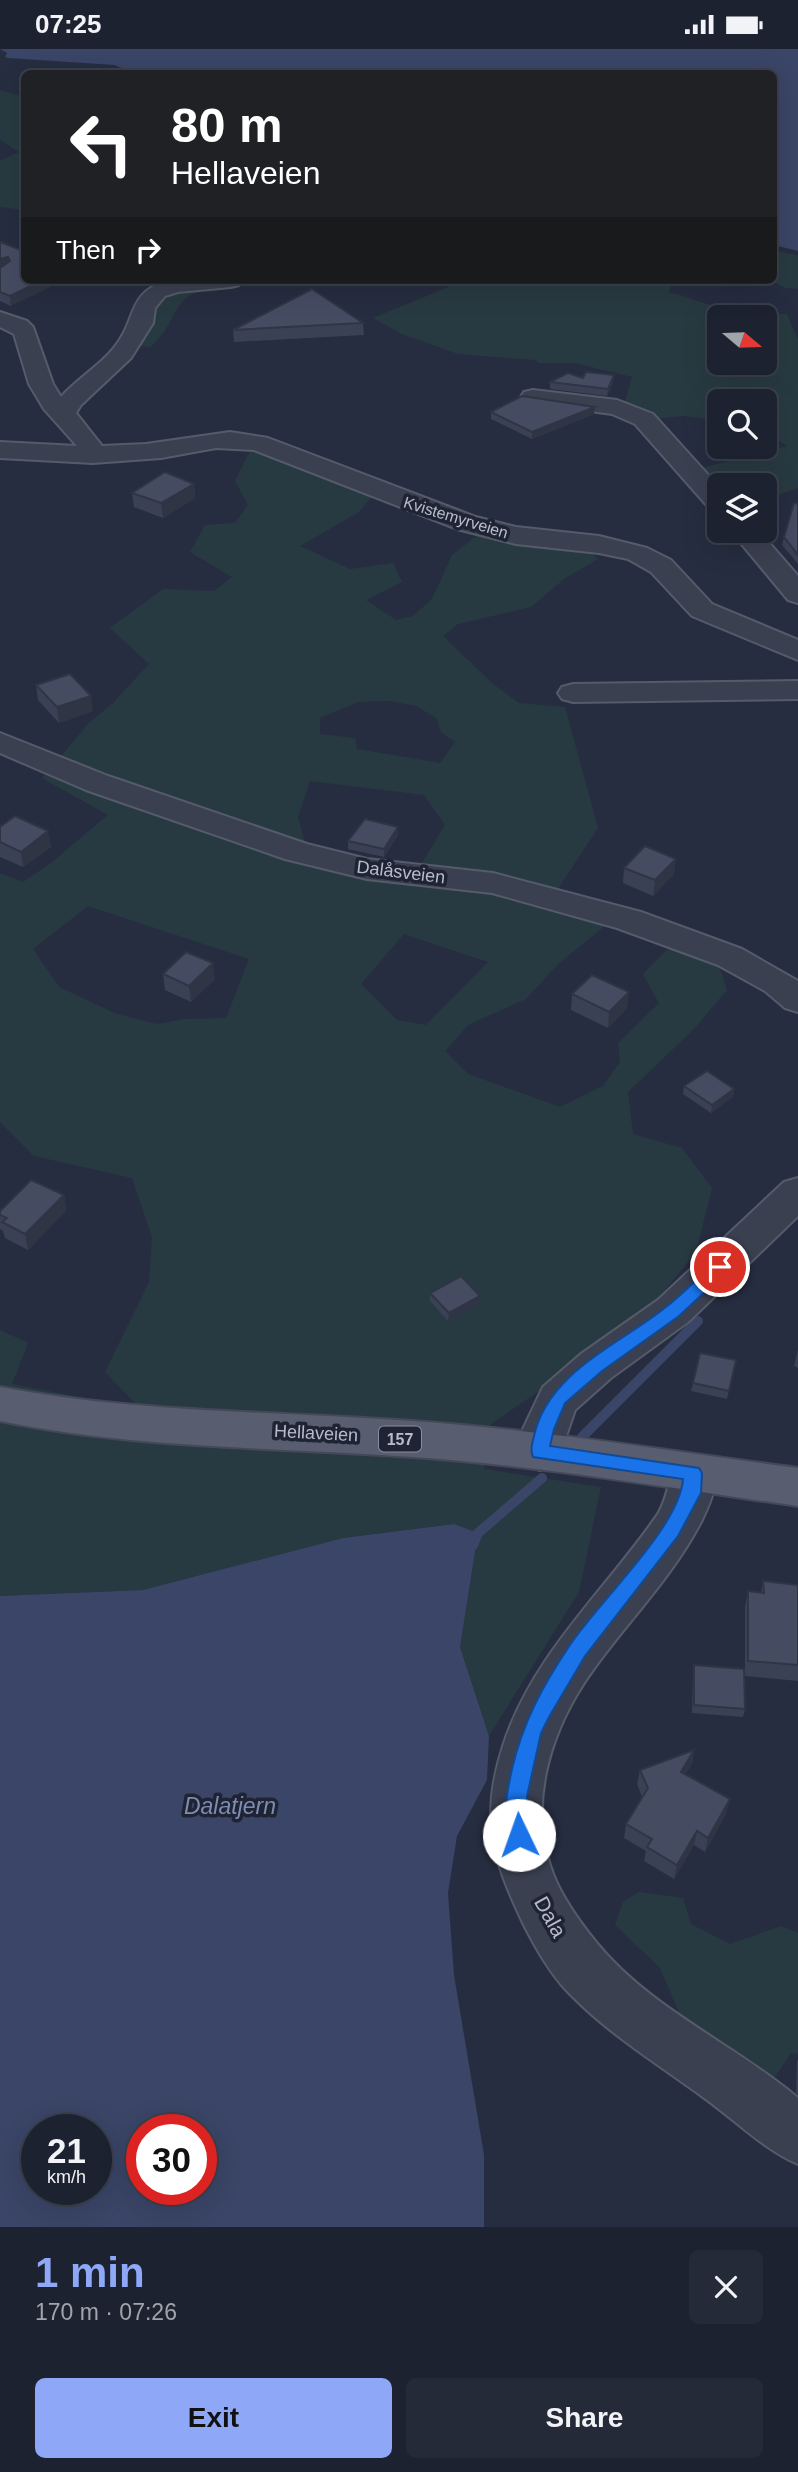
<!DOCTYPE html>
<meta charset="utf-8">
<style>
body{margin:0;font-family:Arial,sans-serif;background:#252a38;color:#f1f3f6;height:100vh;display:flex;flex-direction:column;font-size:26px;white-space:nowrap}
*{box-sizing:border-box;margin:0}
p{font-size:23px;color:#a0a4ab}
.icon{flex:none;width:38px;height:38px;fill:none;stroke:currentColor;stroke-width:2;stroke-linecap:round;stroke-linejoin:round}
.map{position:relative;height:2178px;overflow:hidden}
.drawer{display:flex;flex-direction:column;background:#1c2230;flex:1}
.drawer>*{flex:none}
.guide{position:absolute;left:21px;top:21px;width:756px;height:214px;border-radius:10px;box-shadow:0 7px 28px #0002,0 0 0 2px #3a3f4c;background:#202124;color:#fff;overflow:hidden}
.needle{width:46px;rotate:109deg}
.fabs{position:absolute;left:707px;top:256px;display:grid;gap:14px}
.fabs a{display:grid;place-items:center;width:70px;height:70px;border-radius:10px;background:#1c2230;box-shadow:0 7px 28px #0002,0 0 0 2px #3a3f4c;font-size:35px}
.speed{position:absolute;left:21px;top:2065px;display:flex;gap:14px;font-size:35px;font-weight:700;text-align:center}
.speed>*{display:grid;place-content:center;width:91px;height:91px;border-radius:50%;background:#1c2230;box-shadow:0 7px 28px #0002,0 0 0 2px #3a3f4c;line-height:1}
.speed small{font-size:18px;font-weight:400}
.speed .limit{border:10px solid #d22;background:#fff;color:#111}
.pin{position:absolute;display:grid;place-items:center;width:60px;height:60px;color:#fff;margin:-30px;border:4px solid #fff;border-radius:50%;box-shadow:0 2px 7px #0007}
.me{position:absolute;width:77px;margin:-38px;rotate:357deg;stroke-linejoin:round;filter:drop-shadow(0 0 5px #0008)}
.turn{display:flex;align-items:center;gap:24px;height:147px;padding:0 35px;font-size:32px}
.turn .icon{width:91px;height:91px;stroke-width:2.5}
.turn b{display:block;font-size:49px;line-height:60px}
.then{display:flex;align-items:center;height:66px;padding:0 35px;background:#0003;gap:14px;font-size:26px}
.round{display:grid;place-items:center;flex:none;width:74px;height:74px;border-radius:10px;background:#252a38}
.headline{display:flex;align-items:center;justify-content:space-between;height:119px;padding:0 35px}
h1{font-size:42px;font-weight:700;line-height:52px;color:#8fa7f7}
.button{display:flex;gap:14px;margin-top:auto;padding:14px 35px}
.button a{flex:1;height:80px;border-radius:10px;background:#8fa7f7;color:#111;font-size:28px;font-weight:700;line-height:80px;text-align:center}
.button a+a{background:#252a38;color:#f1f3f6}
.status{display:flex;justify-content:space-between;align-items:center;height:49px;padding:0 35px;background:#1c2230;direction:ltr}
.status svg{height:19px;fill:currentColor}
.map>svg:first-child{display:block}
</style>
<div class="status"><b>07:25</b><svg viewBox="0 0 49 12"><path d="M0 12V9h3v3zM5 12V6h3v6zM10 12V3h3v9zM15 12V0h3v12zM26 1h20v11H26zM47 4h2v5h-2z"/></svg></div>
<div class="map">
<svg width="798" height="2178" viewBox="0 0 798 2178">
<rect width="100%" height="100%" fill="#262d40"/>
<g fill="#283a41" fill-rule="evenodd">
<path d="M0,41L24,48V161L0,158V112L19,103L0,91Z"/>
<path d="M774,202L798,206V240L786,239L770,231H774Z"/>
<path d="M166,231H255C236,235 193,238 182,253C169,270 168,283 150,298L135,296L162,235Z"/>
<path d="M465,231H674L669,243L736,264L787,265L798,291V439L765,450V436H719V442L698,420L787,397L765,384V352H719V371L682,367L653,370L624,357L632,328L575,314H539L535,311L458,305L402,285L373,269ZM719,268H765V313H719Z"/>
<path d="M268,395L381,436L359,463L300,497L350,520L393,514L402,533L366,551L396,571L413,567L432,550L452,506L480,484L587,501L598,510L564,530L531,558L458,575L443,587L493,635L519,654L565,658L598,779L546,858L606,876L558,915L526,950L468,976L445,1002L468,1025L560,1058L603,1037L620,1013L618,994L659,954L643,925L668,900L718,913L727,941L695,979L628,1043L633,1085L682,1099L712,1139L696,1203L637,1275L491,1375L484,1420L601,1438L579,1543L489,1687L460,1598L478,1485L454,1475L343,1489L143,1541L0,1547V1281L28,1294L12,1335L141,1360L105,1323L149,1233L152,1188L132,1129L34,1107L0,1073V824L23,833L51,814L108,766L42,729L88,675L113,654L149,615L110,579L163,540L214,542L232,528L190,503L205,476L235,474L248,456L235,432L249,404ZM389,652L416,657L436,669L441,683L455,693L440,714L357,700L355,689L320,685V669L358,653ZM310,732L424,746L445,776L411,832L311,818L298,768ZM88,857L249,910L226,969L185,970L157,975L117,965L59,938L33,900ZM404,885L488,913L426,976L397,971L361,935Z"/>
<path d="M639,1843L683,1849L691,1875L730,1895L781,1877L798,1884V2005L791,2004L772,2032L687,1982L660,1919L615,1876L623,1853Z"/>
</g>
<g fill="#3a4567" fill-rule="evenodd">
<path d="M0,0H798V202L774,196V24H135L114,16L8,9L5,8L7,4Z"/>
<path d="M454,1475L478,1484L460,1598L489,1687L487,1731L457,1787L448,1844L454,1926L484,2106V2178H0V1547L143,1541L343,1489ZM37,2081H96V2140H37ZM142,2081H201V2140H142Z"/>
</g>
<g fill="none" stroke-linecap="round" stroke-linejoin="round">
<g stroke="#3a4567" stroke-width="10">
<path d="M582,1388L698,1272"/>
<path d="M473,1496L478,1484L542,1429"/>
</g>
<g stroke="#555b6a" stroke-width="4">
<g id="minor">
<path d="M168,231H242L239,236L231,238L178,243L165,247L155,259L153,274L131,309L81,356L76,364L102,397L146,395L230,383L268,389L476,468L516,478L599,487L647,499L671,511L712,555L798,591V611L692,567L651,523L628,510L599,504L516,495L457,480L254,401L216,399L161,409L93,414L0,409V393L77,397L44,360L29,335L14,285L0,278V263L27,272L33,278L53,335L61,348C77,330 98,318 113,300C138,271 125,245 168,231Z"/>
<path d="M533,341L617,351L653,365L719,438V462L710,460L635,375L612,365L524,353L521,348L524,343Z"/>
<path d="M730,481H758L798,527V554L788,551Z"/>
<path d="M798,632V650L573,653L562,650L558,644L562,638L573,635Z"/>
<path d="M0,684L108,727L307,795L367,810L493,824L641,863L742,900L798,932V963L785,959L765,942L718,916L617,879L492,844L367,830L285,810L86,741L0,704Z"/>
<path d="M798,1129V1167L688,1273L611,1329L575,1361L556,1416L540,1421L524,1416L518,1403L523,1380L543,1338L581,1305L658,1251L784,1133Z"/>
<path d="M693,1406L709,1411C720,1433 712,1450 702,1471C674,1526 629,1571 593,1621C553,1676 528,1749 550,1816C558,1843 579,1872 596,1893C649,1959 734,1995 798,2049V2115C763,2100 734,2070 703,2048C659,2016 612,1987 573,1948C552,1928 536,1900 523,1874C492,1809 480,1768 503,1697C532,1606 605,1542 658,1465C670,1444 667,1431 677,1411Z"/>
</g>
</g>
<g stroke="#444959" stroke-width="4">
<path id="major" d="M0,1338C137,1364 274,1362 413,1372C542,1381 670,1402 798,1419V1457C670,1439 542,1417 413,1408C274,1398 137,1400 0,1372Z"/>
</g>
<use href="#minor" fill="#3a4050" fill-rule="evenodd"/>
<use href="#major" fill="#585e70" fill-rule="evenodd"/>
</g>
<g fill="#3b4154">
<path d="M0,193L24,202L11,257L0,252Z"/>
<path d="M363,274L364,286L234,293L233,281Z"/>
<path d="M614,326L613,333L607,347L550,340V333Z"/>
<path d="M491,363L594,365L532,390L491,370Z"/>
<path d="M194,435L195,449L163,469L134,458L132,444Z"/>
<path d="M798,455V515L782,496L784,488Z"/>
<path d="M36,636L93,662L59,674L38,651Z"/>
<path d="M0,778L51,798L23,818L0,808Z"/>
<path d="M398,786L384,808L348,800V792Z"/>
<path d="M624,819L674,825L653,847L623,834Z"/>
<path d="M163,925L215,930L191,953L165,941Z"/>
<path d="M572,945L627,959L608,979L571,961Z"/>
<path d="M684,1037L734,1040L733,1048L711,1064L683,1045Z"/>
<path d="M64,1146L66,1162L28,1201L5,1189L3,1182L0,1180V1162Z"/>
<path d="M430,1244L480,1255L448,1272L430,1252Z"/>
<path d="M798,1300V1319L794,1317Z"/>
<path d="M736,1311L727,1350L691,1342L693,1334Z"/>
<path d="M763,1532L798,1536V1632L745,1627V1558L748,1542L761,1544Z"/>
<path d="M694,1616L745,1660L743,1668L692,1664L693,1624Z"/>
<path d="M694,1701L692,1715L685,1726L726,1765L705,1803L694,1796L674,1830L644,1812L646,1802L624,1789L626,1775L642,1748L637,1735L640,1721Z"/>
<path d="M798,2010V2046L796,2044L797,2013Z"/>
</g>
<g fill="#303545">
<path d="M8,208L10,218L0,221V210Z"/>
<path d="M43,231H65L11,257L10,247Z"/>
<path d="M614,326L613,333L607,347L608,340Z"/>
<path d="M595,358L594,365L532,390V383Z"/>
<path d="M194,435L195,449L163,469L161,454Z"/>
<path d="M91,647L93,662L59,674L57,658Z"/>
<path d="M398,778V786L384,808V800Z"/>
<path d="M48,782L51,798L23,818L21,803Z"/>
<path d="M676,810L674,825L653,847L655,831Z"/>
<path d="M213,914L215,930L191,953L189,937Z"/>
<path d="M629,943L627,959L608,979L609,963Z"/>
<path d="M734,1040L733,1048L711,1064L712,1056Z"/>
<path d="M64,1146L66,1162L28,1201L25,1185Z"/>
<path d="M480,1247V1255L448,1272L449,1264Z"/>
<path d="M694,1701L692,1715L678,1738L681,1723Z"/>
<path d="M730,1750L726,1765L705,1803L708,1789Z"/>
<path d="M697,1782L694,1796L674,1830L677,1816Z"/>
</g>
<g fill="#454c62" stroke="#303545" stroke-width="2">
<path d="M0,193L24,202V231H43L10,247L0,243V219L10,212L8,208L0,210Z"/>
<path d="M312,240L363,274L233,281Z"/>
<path d="M586,323L614,326L608,340L550,333L568,324L583,329Z"/>
<path d="M522,347L595,358L532,383L491,363Z"/>
<path d="M165,423L194,435L161,454L132,444Z"/>
<path d="M794,454L798,455V506L784,488Z"/>
<path d="M70,625L91,647L57,658L36,636Z"/>
<path d="M15,767L48,782L21,803L0,793V778Z"/>
<path d="M365,770L398,778L384,800L348,792Z"/>
<path d="M645,797L676,810L655,831L624,819Z"/>
<path d="M186,903L213,914L189,937L163,925Z"/>
<path d="M592,926L629,943L609,963L572,945Z"/>
<path d="M707,1022L734,1040L712,1056L684,1037Z"/>
<path d="M31,1131L64,1146L25,1185L2,1173L7,1169L0,1166V1162Z"/>
<path d="M461,1227L480,1247L449,1264L430,1244Z"/>
<path d="M700,1304L736,1311L729,1342L693,1334Z"/>
<path d="M763,1532L798,1536V1616L748,1612V1542L764,1544Z"/>
<path d="M694,1616L744,1620L745,1660L694,1656Z"/>
<path d="M694,1701L681,1723L730,1750L708,1789L697,1782L677,1816L647,1798L652,1790L626,1775L648,1739L640,1721Z"/>
</g>
<path fill="#1a73e8" stroke="#114b97" stroke-width="2" d="M720,1212L726,1214L728,1218L726,1223L679,1267L602,1322L565,1354L554,1380L550,1397L699,1419L702,1424L701,1444L678,1487L585,1607L549,1668L541,1684L527,1747L529,1786L526,1793L519,1796L511,1793C501,1771 507,1743 512,1720C523,1673 543,1636 570,1596C598,1553 680,1478 683,1430L533,1408C530,1401 532,1395 534,1387C548,1323 619,1296 666,1258C683,1245 698,1229 714,1214Z"/>
<g text-anchor="middle" stroke-width="7" stroke-linejoin="round" paint-order="stroke">
<g font-size="16" fill="#b7bbca" stroke="#1f2435">
<text transform="translate(456 468) rotate(17)" y="6">Kvistemyrveien</text>
</g>
<rect fill="#1f2435" stroke="#898e9d" stroke-width="2" x="379" y="1377.5" width="42" height="25" rx="5"/>
<g font-size="16" font-weight="bold" fill="#b7bbca">
<text x="400" y="1396">157</text>
</g>
<g font-size="18" fill="#b7bbca" stroke="#1f2435">
<text transform="translate(401 823) rotate(7)" y="6">Dalåsveien</text>
<text transform="translate(316 1384) rotate(3)" y="6">Hellaveien</text>
</g>
<g font-size="21" fill="#b7bbca" stroke="#1f2435">
<text transform="translate(550 1868) rotate(61)" y="7">Dala</text>
</g>
<g font-size="23" font-style="italic" fill="#7e8cb2" stroke="#1f2435">
<text x="230" y="1765">Dalatjern</text>
</g>
</g>
</svg>
<div class="fabs">
<a><svg class="needle" viewBox="-14 -14 28 28"><path d="M0-13l5 13h-10z" fill="#e53935"/><path d="M0 13l5-13h-10z" fill="#a0a4ab"/></svg></a>
<a><svg class="icon" aria-label="search" viewBox="0 0 24 24"><circle cx="10" cy="10" r="6"/><path d="M15 15l6 6"/></svg></a>
<a><svg class="icon" aria-label="layers" viewBox="0 0 24 24"><path d="M12 4l9 5-9 5-9-5zM3 14l9 5 9-5"/></svg></a>
</div>
<div class="speed"><div>21<small>km/h</small></div><div class="limit">30</div></div>
<div class="pin" style="left:720px;top:1218px;background:#d93025"><svg class="icon" aria-label="arrive" viewBox="0 0 24 24"><path d="M6 21V4h12l-3 4 3 4H6"/></svg></div>
<svg class="me" style="left:519px;top:1786px" viewBox="-20 -20 40 40"><circle r="19" fill="#fff"/><path d="M0-13L10 11 0 6-10 11z" fill="#1a73e8"/></svg>
<div class="guide">
<div class="turn"><svg class="icon" aria-label="left" viewBox="0 0 24 24"><path d="M17 20v-9H6M10 6l-5 5 5 5"/></svg><div><b>80 m</b>Hellaveien</div></div>
<div class="then">Then<svg class="icon" aria-label="right" viewBox="0 0 24 24"><path d="M7 20v-9h11M14 6l5 5-5 5"/></svg></div>
</div>
</div>
<section class="drawer">
<div class="headline"><div><h1>1 min</h1><p>170 m · 07:26</p></div><a class="round"><svg class="icon" aria-label="close" viewBox="0 0 24 24"><path d="M6 6l12 12M18 6L6 18"/></svg></a></div>
<div class="button"><a>Exit</a><a>Share</a></div>
</section>
